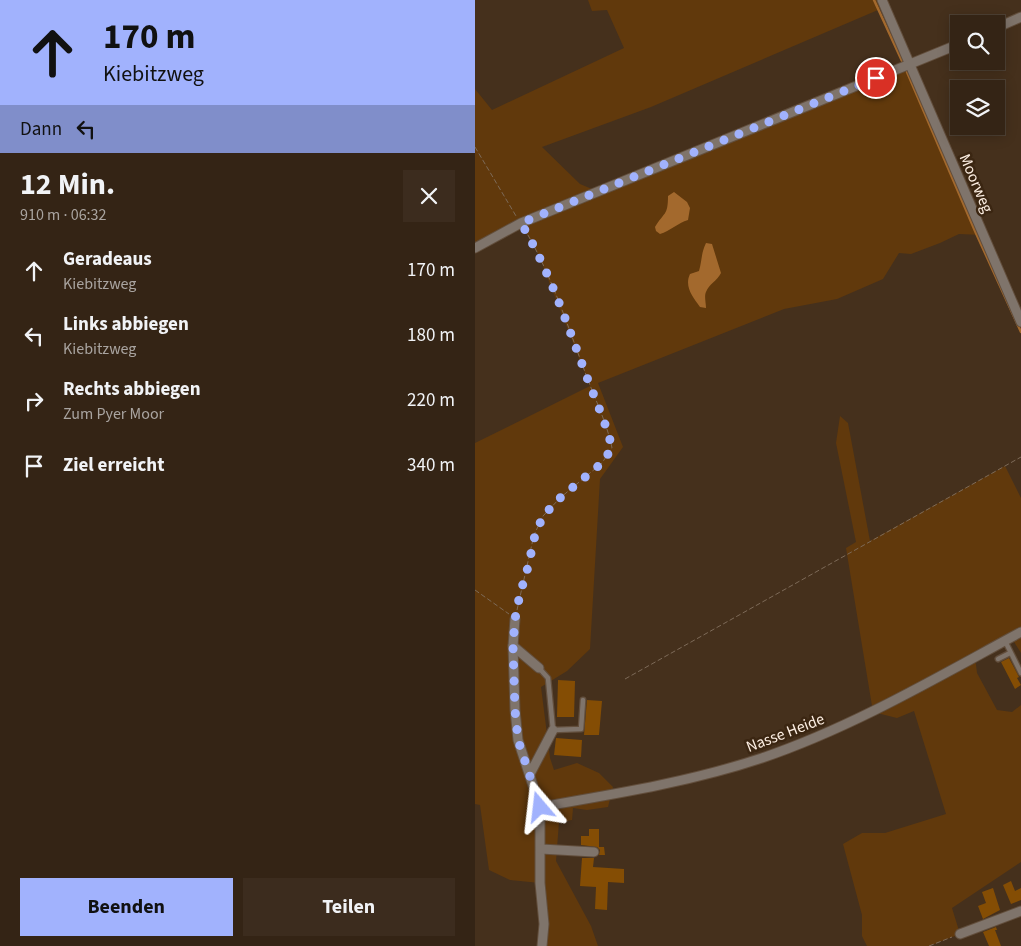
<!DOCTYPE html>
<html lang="de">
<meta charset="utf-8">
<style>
body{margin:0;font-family:"Source Sans 3",sans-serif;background:#3c2c1e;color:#f1f3f6;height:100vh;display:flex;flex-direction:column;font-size:19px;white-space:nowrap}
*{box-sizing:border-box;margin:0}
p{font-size:16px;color:#a9a4a0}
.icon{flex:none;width:28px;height:28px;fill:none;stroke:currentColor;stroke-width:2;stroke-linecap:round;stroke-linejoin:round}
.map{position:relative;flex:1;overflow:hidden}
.drawer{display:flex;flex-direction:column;background:#342415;width:475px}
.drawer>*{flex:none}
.top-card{background:#a1b2fd;color:#111;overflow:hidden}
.fabs{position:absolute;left:475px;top:15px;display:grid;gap:10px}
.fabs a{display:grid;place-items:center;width:55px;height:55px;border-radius:0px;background:#342415;box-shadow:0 2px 12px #0003,0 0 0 1px #4e4134;font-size:25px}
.pin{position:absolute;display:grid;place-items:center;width:42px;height:42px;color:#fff;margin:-21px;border:2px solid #fff;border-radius:50%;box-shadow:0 1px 5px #0007}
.me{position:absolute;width:55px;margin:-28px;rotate:343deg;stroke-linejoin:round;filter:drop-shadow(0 0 4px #0008)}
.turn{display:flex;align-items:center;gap:18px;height:105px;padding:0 20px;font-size:22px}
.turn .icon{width:65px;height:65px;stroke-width:2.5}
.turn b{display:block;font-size:35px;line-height:42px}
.then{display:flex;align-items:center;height:48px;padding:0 20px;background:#0003;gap:10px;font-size:19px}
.round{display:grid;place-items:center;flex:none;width:52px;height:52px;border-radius:0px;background:#3c2c1e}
.overview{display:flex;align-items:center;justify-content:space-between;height:85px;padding:0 20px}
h1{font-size:30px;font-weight:700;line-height:38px}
.cta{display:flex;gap:10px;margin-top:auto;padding:10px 20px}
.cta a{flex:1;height:58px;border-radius:0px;background:#a1b2fd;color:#111;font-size:20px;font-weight:700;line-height:58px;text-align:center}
.cta a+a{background:#3c2c1e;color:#f1f3f6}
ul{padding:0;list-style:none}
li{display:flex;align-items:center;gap:15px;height:65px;padding:0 20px}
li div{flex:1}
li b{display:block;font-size:19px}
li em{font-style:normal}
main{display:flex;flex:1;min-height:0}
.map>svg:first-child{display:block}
</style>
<main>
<section class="drawer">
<div class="top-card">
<div class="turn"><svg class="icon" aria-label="ahead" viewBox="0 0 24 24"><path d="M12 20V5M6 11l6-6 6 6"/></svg><div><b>170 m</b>Kiebitzweg</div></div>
<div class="then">Dann<svg class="icon" aria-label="left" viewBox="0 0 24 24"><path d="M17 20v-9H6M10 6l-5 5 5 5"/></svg></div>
</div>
<div class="overview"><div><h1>12 Min.</h1><p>910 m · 06:32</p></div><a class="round"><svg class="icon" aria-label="close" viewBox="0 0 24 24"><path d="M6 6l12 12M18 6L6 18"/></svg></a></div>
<ul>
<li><svg class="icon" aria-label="ahead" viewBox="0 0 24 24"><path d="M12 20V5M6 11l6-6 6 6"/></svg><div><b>Geradeaus</b><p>Kiebitzweg</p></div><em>170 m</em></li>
<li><svg class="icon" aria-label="left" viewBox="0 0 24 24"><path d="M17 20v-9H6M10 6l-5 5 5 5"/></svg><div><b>Links abbiegen</b><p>Kiebitzweg</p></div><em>180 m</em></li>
<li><svg class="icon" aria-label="right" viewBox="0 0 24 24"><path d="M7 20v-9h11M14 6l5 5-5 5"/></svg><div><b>Rechts abbiegen</b><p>Zum Pyer Moor</p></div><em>220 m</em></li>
<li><svg class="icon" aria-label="arrive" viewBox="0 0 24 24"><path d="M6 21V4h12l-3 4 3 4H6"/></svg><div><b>Ziel erreicht</b></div><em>340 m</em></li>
</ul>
<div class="cta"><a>Beenden</a><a>Teilen</a></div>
</section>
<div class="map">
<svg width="546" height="946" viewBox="0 0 546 946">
<rect width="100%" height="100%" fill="#45301c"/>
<g fill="#61390c">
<path d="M113,0H407L410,7L176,107L67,147L105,184L124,192L436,64L508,235L484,234L465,243L436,254L424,253L408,279L362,299L309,309L123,383L148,447L125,479L115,649L92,671L66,687L75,758L79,770L102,763L124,773L138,787L133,807L112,810L98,808L97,820L84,822L81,861L116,926L123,946H67L65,883L35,880L14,870L5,805L0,804V443L115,386L62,251L46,223L0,248V89L17,110L149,48L132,10L117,11Z"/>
<path d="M365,416L373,423L395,541L530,466L546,498V653L536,637L500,657L502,673L522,710L537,712L546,705V862L477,908L485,934L454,946H392L387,936V915L368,844L387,833H410L471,814L439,711L422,718L398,712L371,548L381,542L361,443Z"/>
</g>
<g fill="#a3692d">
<path d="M199,192L212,202L215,208L213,220C203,223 195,231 185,234L181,231L180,227C189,212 193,216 193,196Z"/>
<path d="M231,243L237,244L246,273C242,281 234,284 231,292C229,296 231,303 231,308L225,307C218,297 209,287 215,274L224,271C227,261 226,253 231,243Z"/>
</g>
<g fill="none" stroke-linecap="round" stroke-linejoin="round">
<g stroke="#a3692d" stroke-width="2.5">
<path d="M399,0L427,61"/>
<path d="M432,72L500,231L546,332"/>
</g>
</g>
<g fill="#844d04">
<path d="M534,658L544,677L542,678L546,685L540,689L526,662Z"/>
<path d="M83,680L100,681L99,717H82Z"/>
<path d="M112,700L127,701L124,735H109Z"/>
<path d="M81,738L107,740L106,757L79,755Z"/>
<path d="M114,829H124V847H129L130,855H124L125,850L122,847L106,845V836H114Z"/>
<path d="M107,858H119L118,867L149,869V883L133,882L132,910L120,909L121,887L105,886Z"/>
<path d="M536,881L540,891L546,888V900L536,904L528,885Z"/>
<path d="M518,888L525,910L508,919L503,906L511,903L507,892Z"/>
<path d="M521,927L522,930H520L526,946H514L508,932Z"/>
</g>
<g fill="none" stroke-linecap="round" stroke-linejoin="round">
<g stroke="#624e3c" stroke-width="7">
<g id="service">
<path d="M530,641L546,673"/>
<path d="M523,659L535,653"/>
<path d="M64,668L73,678L78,730L106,729L108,700"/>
</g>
</g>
<g stroke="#624e3c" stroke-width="11">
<g id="minor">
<path d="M407,0L546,322"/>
<path d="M521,28L546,17"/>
<path d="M0,248L46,223L484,44"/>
<path d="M40,619L38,646L40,710L43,740L65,807V883L69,924L67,946"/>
<path d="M38,646L64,668"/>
<path d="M55,774L78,730"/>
<path d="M65,807C140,794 215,782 287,758C378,727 461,678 546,632"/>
<path d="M66,849L119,852"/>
<path d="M485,934L546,911"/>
</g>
</g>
<g stroke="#7d6a58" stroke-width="1" stroke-dasharray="5 2.5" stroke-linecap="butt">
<path d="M0,147L41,216"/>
<path d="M0,590L34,614"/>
<path d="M42,610L59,535L68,516L85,498L127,463L137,448C132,423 119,397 110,372C92,324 76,274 50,230"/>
<path d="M150,679L546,457"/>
<path d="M454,946L477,937"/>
</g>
<use href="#service" stroke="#7f746b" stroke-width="4.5"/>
<use href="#minor" stroke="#7f746b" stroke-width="9"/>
</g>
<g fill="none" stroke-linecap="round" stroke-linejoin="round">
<path stroke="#a1b2fd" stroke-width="9" stroke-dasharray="0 16.2" d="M65,807L43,740L40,710L38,646L40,619L45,594L53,567L60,535L68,516L85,498L127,463L137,448C131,422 119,397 110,372C91,321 74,270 46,223L401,78"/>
</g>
<g text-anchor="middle" stroke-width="5" stroke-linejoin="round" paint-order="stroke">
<g font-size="16" fill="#fceee2" stroke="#3b2612">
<text transform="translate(502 183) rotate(67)" y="6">Moorweg</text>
<text transform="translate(310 732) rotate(-21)" y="6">Nasse Heide</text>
</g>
</g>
</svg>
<div class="fabs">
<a><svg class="icon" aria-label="search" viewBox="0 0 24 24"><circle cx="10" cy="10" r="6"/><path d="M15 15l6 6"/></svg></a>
<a><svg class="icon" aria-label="layers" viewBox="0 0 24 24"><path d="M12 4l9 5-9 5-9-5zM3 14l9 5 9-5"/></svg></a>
</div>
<div class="pin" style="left:401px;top:78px;background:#d93025"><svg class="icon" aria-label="arrive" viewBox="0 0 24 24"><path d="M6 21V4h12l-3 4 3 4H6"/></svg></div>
<svg class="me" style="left:65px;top:807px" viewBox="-20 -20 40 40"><path d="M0-17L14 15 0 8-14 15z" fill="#a1b2fd" stroke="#fff" stroke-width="4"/></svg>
</div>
</main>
